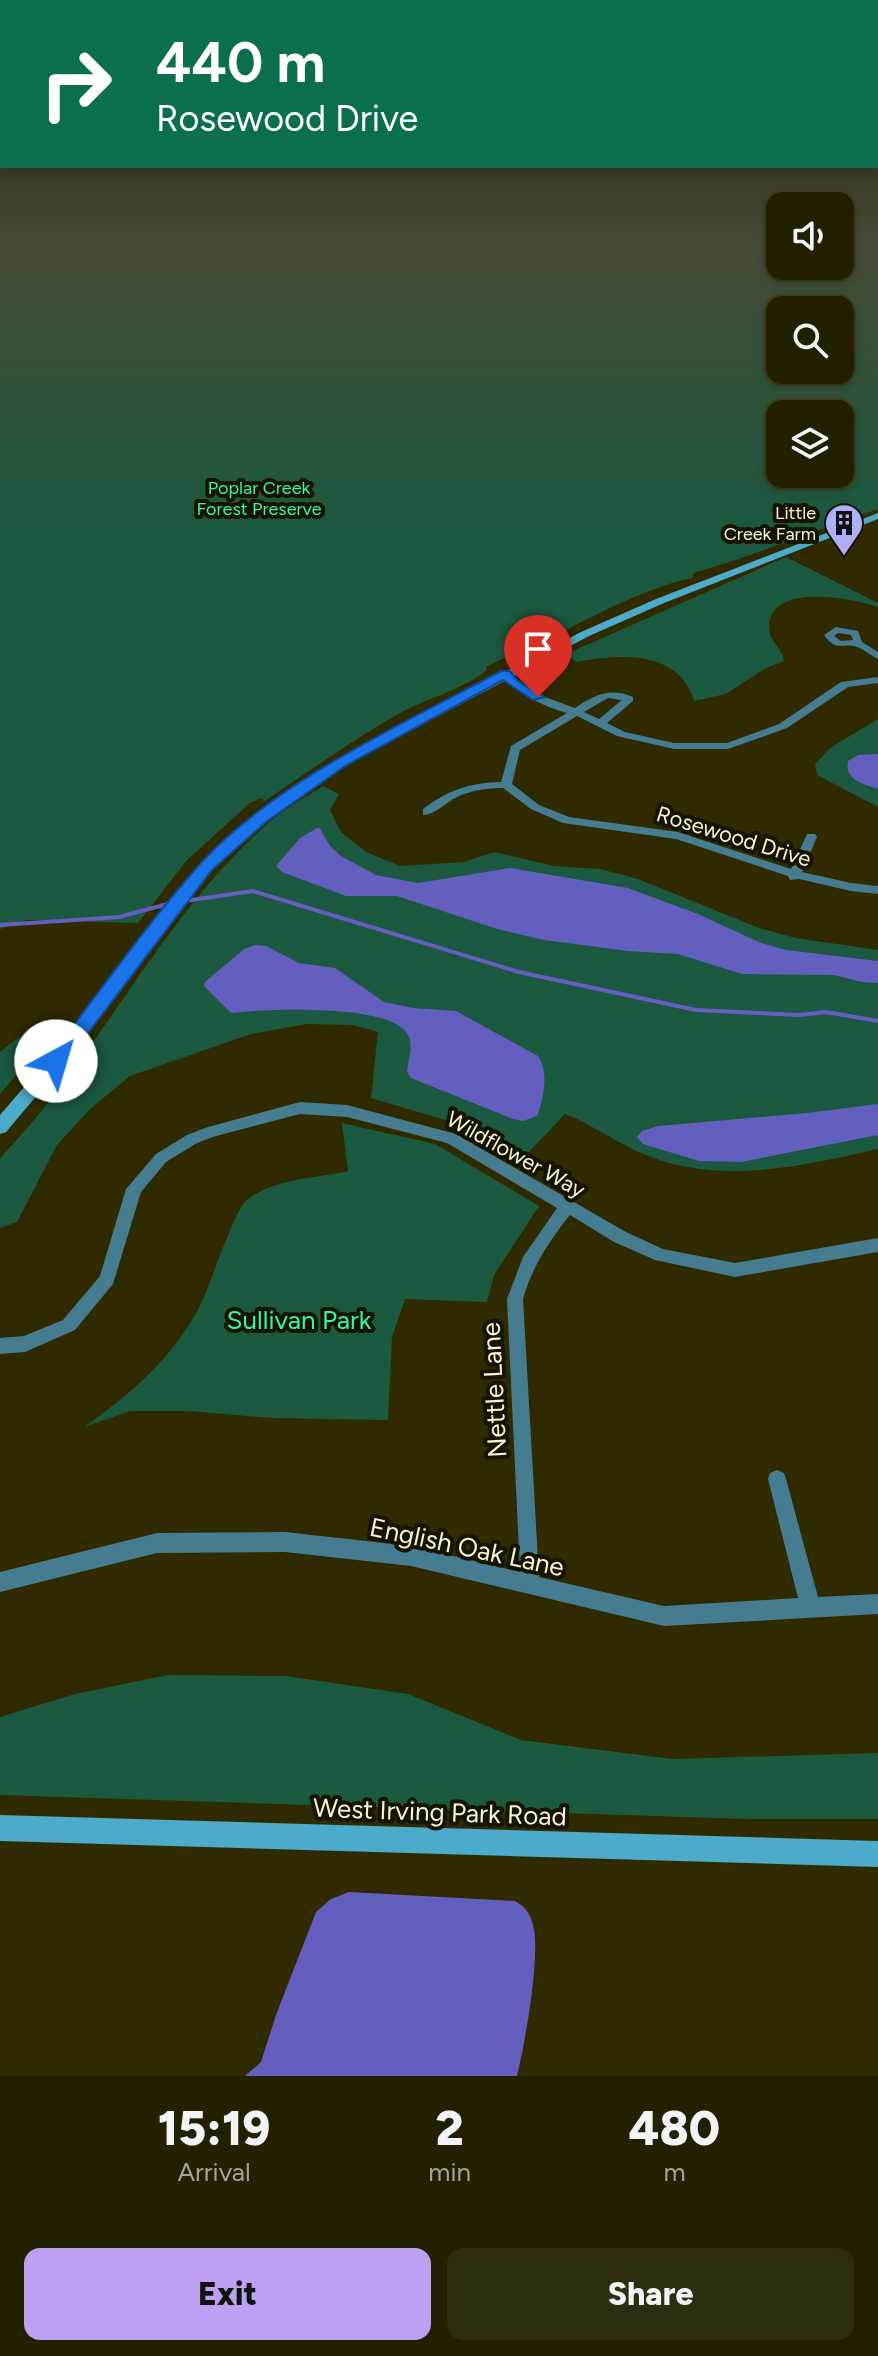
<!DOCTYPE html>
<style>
body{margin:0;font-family:Figtree,sans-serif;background:#2f2d0f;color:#f1f3f6;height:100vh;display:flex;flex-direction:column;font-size:30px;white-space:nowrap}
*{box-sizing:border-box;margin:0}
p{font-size:26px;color:#a3a399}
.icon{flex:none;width:44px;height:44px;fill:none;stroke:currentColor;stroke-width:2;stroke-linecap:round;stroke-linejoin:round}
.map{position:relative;height:2076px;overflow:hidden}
.sheet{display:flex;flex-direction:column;background:#232000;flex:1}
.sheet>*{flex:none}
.guide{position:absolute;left:0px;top:0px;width:878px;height:168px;box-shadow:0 4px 12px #0003,0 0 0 2px #403e22;background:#0b6e4f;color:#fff;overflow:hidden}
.buttons{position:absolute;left:766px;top:192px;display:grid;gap:16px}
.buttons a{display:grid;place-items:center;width:88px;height:88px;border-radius:16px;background:#232000;box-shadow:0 4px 12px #0003,0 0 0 2px #403e22;font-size:40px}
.pin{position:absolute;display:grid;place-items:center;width:68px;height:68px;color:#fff;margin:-82px -34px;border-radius:50% 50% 50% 0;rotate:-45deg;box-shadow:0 0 8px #0007}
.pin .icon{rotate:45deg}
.me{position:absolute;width:88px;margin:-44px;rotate:39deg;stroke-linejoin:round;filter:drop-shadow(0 0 6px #0008)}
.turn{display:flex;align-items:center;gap:28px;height:168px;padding:0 24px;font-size:36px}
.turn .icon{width:104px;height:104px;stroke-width:2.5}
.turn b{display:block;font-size:56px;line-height:68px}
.eta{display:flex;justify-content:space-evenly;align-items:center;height:136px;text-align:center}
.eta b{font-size:48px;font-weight:800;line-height:56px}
.button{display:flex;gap:16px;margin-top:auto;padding:16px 24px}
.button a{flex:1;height:92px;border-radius:16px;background:#bca0f2;color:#111;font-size:32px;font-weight:800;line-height:92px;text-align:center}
.button a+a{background:#2f2d0f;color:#f1f3f6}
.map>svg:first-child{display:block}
</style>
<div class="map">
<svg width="878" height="2076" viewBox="0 0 878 2076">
<rect width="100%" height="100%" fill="#2f2a00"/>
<g fill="#1b5940" fill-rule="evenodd">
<path d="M0,241H780V266H840V241H878V509L736,560L694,573L692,578C634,590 563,633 509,660L504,658L486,667L487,670C464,689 428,698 400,713C353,740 309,771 265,801L261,798L250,803L187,860L138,923L27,920L0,929ZM780,310H840V370H780ZM780,414H840V474H780Z"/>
<path d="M786,557L878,603V607C853,598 769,582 769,627C769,641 782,648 784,661L766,668L726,694L694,701C679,649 618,654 576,662L566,654Z"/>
<path d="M878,719V807L817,775L815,764L830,748Z"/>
<path d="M323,786L339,794L330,810L341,832L366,852L400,866L464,862L494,852L554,866L600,869L638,879L759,928L796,938L878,950V1149C802,1166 723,1185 648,1156C619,1145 594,1125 565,1114L524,1157L475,1129L371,1098L378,1032L353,1025L307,1024L251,1034L130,1076L90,1109L57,1145L17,1222L0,1228V1158C101,1054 161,915 272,820C287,807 306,797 323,786Z"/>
<path d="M19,1037L47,1040L0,1094V1052Z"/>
<path d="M342,1123L435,1144L539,1206L494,1275L487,1302L405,1299L392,1337L388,1420L272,1418L189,1411H130L84,1427C128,1396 167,1363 195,1315C210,1291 233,1209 248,1199C275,1179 316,1178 348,1171Z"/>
<path d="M168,1675L286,1676L408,1694L521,1740L673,1759L878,1753V1819H747L0,1795V1717L75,1694Z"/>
</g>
<g fill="#645ebf">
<path d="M878,754V789C863,784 844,780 848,761L858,755Z"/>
<path d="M319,827L330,846L341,856L376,875L418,883L510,868L628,888L698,914L761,943L786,950L878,961V983L862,982L834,975L742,974L678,954L628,951L544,940L497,929L397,896H346L282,872L276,866L300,838Z"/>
<path d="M255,945L266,946L299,963L335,968L384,1002L413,1008L456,1011L538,1056C549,1072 544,1098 537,1116L523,1121L513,1119L411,1078L407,1072C408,1061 414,1045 408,1035C392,1003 264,1009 231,1013L204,986L205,982L244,949Z"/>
<path d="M878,1104V1135L741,1162L699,1161L643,1144L637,1137L642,1131L658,1126L807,1113Z"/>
<path d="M349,1892L515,1901C525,1907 530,1912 533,1925C541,1956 525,2043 517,2076H245L261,2062L276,2015L316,1912L331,1899Z"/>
</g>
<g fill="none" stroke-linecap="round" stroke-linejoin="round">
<g stroke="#645ebf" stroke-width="4">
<path d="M184,901L253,891L519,972L696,1010L800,1015L826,1012L878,1021"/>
<path d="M0,925L119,917L175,902"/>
</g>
<g fill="#457c90" fill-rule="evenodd">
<path d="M836,627L858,631L862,642L878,652V659C871,656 861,647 854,646C839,644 836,651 824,635ZM838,633L851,635L853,640L841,641L834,636Z"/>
<path d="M505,671L542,696L575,708C594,695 610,687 633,697V701L607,723L625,732L674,743H727L779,724L841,682L878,677V683L848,687L787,728L728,749H674L617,736L577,716L520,750L512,784L539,805L569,817L678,832L791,869L807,834H815L817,837L802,872L851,883L878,886V894L851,891L799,879L790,880L788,876L676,839L563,823L531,809L503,788C487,788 472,790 457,797C446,802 435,815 423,815V809C446,791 471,782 501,782L511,746L567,713C542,706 520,695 501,676L500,674ZM608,698L622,700L599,719L584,712Z"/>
<path d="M300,1102L347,1105L456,1134L626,1232L663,1249L735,1263L878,1238V1252L735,1277L655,1260L614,1242L570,1215C549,1241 532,1267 523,1299L539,1577L664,1606L798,1598L768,1479L770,1473L777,1470L784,1473L786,1479L818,1597L878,1594V1614L664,1626L411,1566L285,1552L157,1553L0,1592V1572L157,1533L285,1532L411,1546L520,1572L507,1299L523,1257L557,1208L447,1143L347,1117L300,1114L216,1136L197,1143L166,1162L141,1192L113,1284L75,1330L25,1352L0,1354V1338L24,1336L63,1320L100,1276L126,1189L156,1154L187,1135L208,1127Z"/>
</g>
<g fill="#4cabca" fill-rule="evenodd">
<path d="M878,513V519L664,603L589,636L344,766L265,822L212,870L81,1043L6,1132L0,1134V1115L69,1035L202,864L255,816L336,760L581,632L656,599Z"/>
<path d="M0,1815L878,1841V1867L0,1841Z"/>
</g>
</g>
<linearGradient id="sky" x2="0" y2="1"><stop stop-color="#1a1700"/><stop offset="0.45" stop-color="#474a37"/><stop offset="1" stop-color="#474a37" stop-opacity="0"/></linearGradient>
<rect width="878" height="531" fill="url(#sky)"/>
<path fill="#1a73e8" stroke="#114b97" stroke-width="2" d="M501,671H510L518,681L545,697L533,700L503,680L345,766L266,822L212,870L63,1066H50L47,1061L50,1056C99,993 146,925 200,864C274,782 404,723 501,671Z"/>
<defs>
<g id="building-pin" transform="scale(2)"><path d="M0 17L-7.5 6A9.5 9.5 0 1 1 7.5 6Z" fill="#adaffb" stroke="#161300"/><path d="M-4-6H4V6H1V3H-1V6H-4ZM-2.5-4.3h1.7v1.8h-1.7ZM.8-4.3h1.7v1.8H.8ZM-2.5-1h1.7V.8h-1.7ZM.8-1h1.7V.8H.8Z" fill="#111"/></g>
</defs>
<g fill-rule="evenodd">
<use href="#building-pin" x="844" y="523"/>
</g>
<g text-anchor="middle" stroke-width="8" stroke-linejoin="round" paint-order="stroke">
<g font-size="18" fill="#33f5b0" stroke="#161300">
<text x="259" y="494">Poplar Creek<tspan x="259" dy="21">Forest Preserve</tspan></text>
</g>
<g font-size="18" fill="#f6f3d6" stroke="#161300" text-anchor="end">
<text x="816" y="519">Little<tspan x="816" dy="21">Creek Farm</tspan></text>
</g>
<g font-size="22" fill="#f6f3d6" stroke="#161300">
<text transform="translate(734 836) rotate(17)" y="8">Rosewood Drive</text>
<text transform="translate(516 1154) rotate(29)" y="8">Wildflower Way</text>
</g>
<g font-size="26" fill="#33f5b0" stroke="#161300">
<text x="299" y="1329">Sullivan Park</text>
</g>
<g font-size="26" fill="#f6f3d6" stroke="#161300">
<text transform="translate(494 1390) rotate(-93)" y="9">Nettle Lane</text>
<text transform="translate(467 1547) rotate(12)" y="9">English Oak Lane</text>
<text transform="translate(440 1812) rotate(2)" y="9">West Irving Park Road</text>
</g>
</g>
</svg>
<div class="buttons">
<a><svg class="icon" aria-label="sound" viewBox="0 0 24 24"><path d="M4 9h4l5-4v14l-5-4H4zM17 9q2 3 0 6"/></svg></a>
<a><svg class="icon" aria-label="search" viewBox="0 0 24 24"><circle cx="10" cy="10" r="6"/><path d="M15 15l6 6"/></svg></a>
<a><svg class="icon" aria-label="layers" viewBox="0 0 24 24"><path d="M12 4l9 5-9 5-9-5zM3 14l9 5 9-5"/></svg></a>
</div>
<div class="pin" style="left:538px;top:697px;background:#d93025"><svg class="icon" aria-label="arrive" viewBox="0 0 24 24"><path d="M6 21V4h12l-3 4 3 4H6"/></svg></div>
<svg class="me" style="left:56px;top:1061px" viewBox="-20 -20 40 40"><circle r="19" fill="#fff"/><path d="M0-13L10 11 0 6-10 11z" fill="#1a73e8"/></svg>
<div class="guide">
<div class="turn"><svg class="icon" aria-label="right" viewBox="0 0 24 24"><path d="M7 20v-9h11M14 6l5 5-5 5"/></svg><div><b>440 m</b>Rosewood Drive</div></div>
</div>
</div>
<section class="sheet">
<div class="eta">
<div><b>15:19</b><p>Arrival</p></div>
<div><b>2</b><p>min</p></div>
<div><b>480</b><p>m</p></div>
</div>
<div class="button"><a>Exit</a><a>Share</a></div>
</section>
